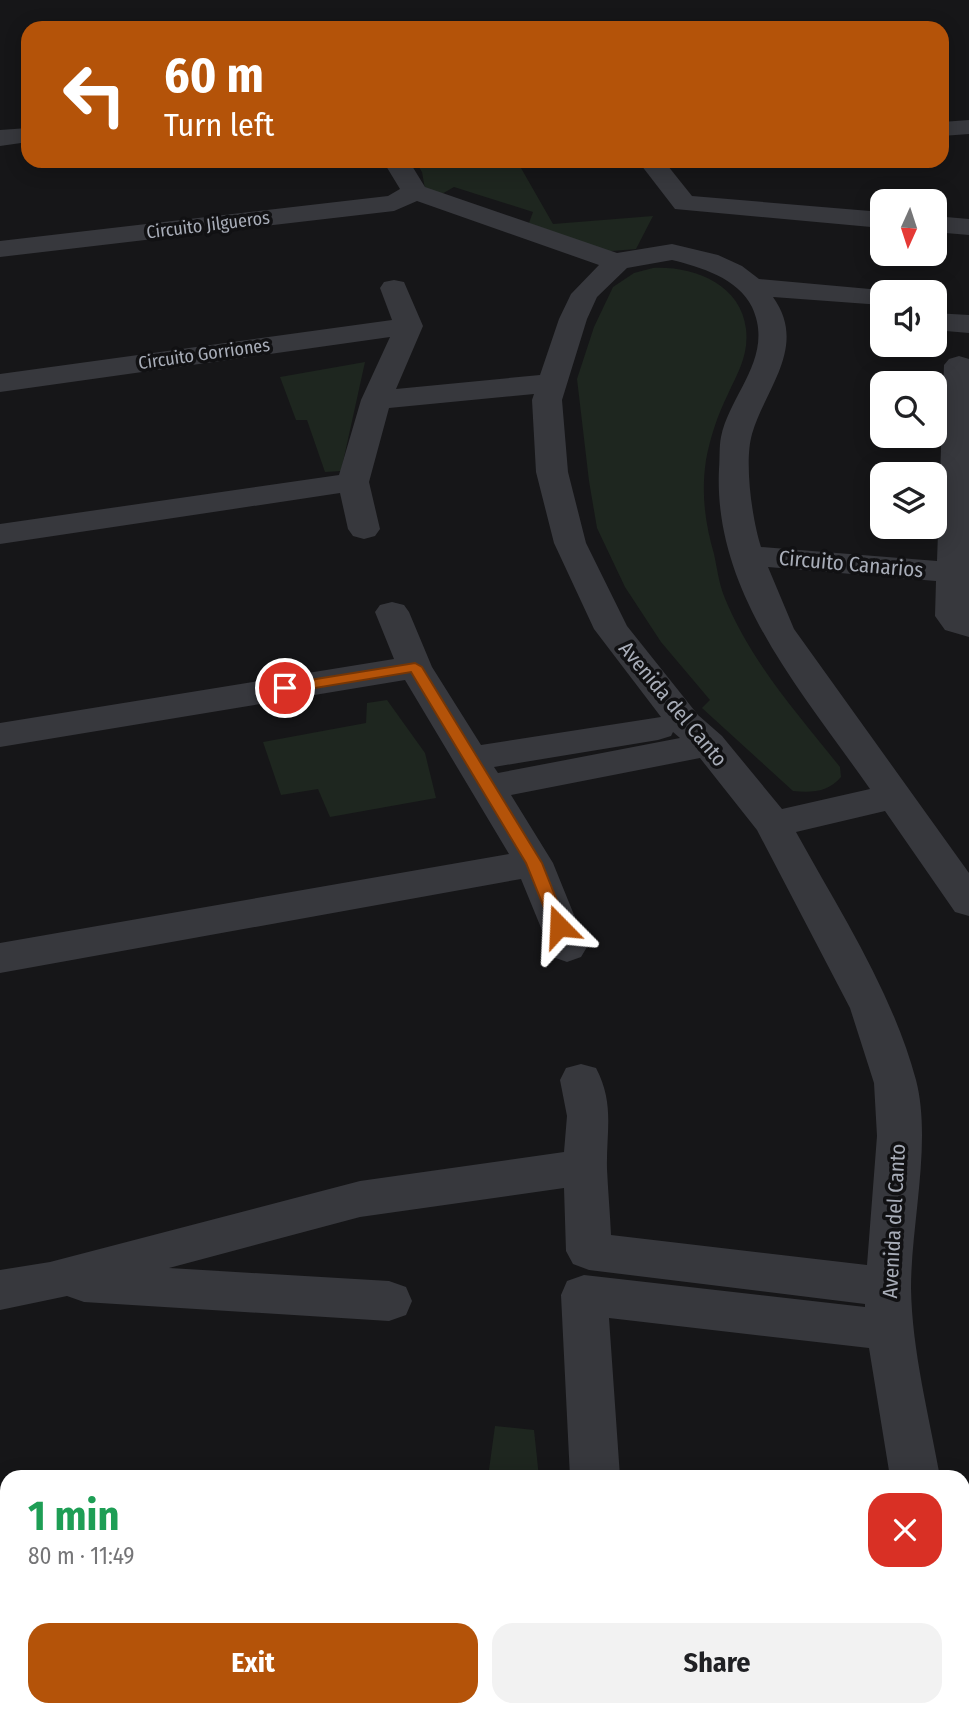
<!DOCTYPE html>
<meta charset="utf-8">
<style>
body{margin:0;font-family:"Fira Sans Condensed",sans-serif;background:#f2f2f2;color:#202124;height:100vh;display:flex;flex-direction:column;font-size:26px;white-space:nowrap}
*{box-sizing:border-box;margin:0}
p{font-size:23px;color:#757577}
.icon{flex:none;width:38px;height:38px;fill:none;stroke:currentColor;stroke-width:2;stroke-linecap:round;stroke-linejoin:round}
.map{position:relative;flex:1;overflow:hidden}
.sheet{position:absolute;left:0px;top:1470px;width:970px;height:247px;display:flex;flex-direction:column;background:#fff;border-radius:21px 21px 0 0;box-shadow:0 4px 18px #0003}
.sheet>*{flex:none}
.hud{position:absolute;left:21px;top:21px;width:928px;height:147px;border-radius:21px;box-shadow:0 4px 18px #0003;background:#b45309;color:#fff;overflow:hidden}
.needle{width:46px;rotate:183deg}
.buttons{position:absolute;left:870px;top:189px;display:grid;gap:14px}
.buttons a{display:grid;place-items:center;width:77px;height:77px;border-radius:14px;background:#fff;box-shadow:0 4px 18px #0003;font-size:35px}
.pin{position:absolute;display:grid;place-items:center;width:60px;height:60px;color:#fff;margin:-30px;border:4px solid #fff;border-radius:50%;box-shadow:0 2px 7px #0007}
.me{position:absolute;width:77px;margin:-38px;rotate:339deg;stroke-linejoin:round;filter:drop-shadow(0 0 5px #0008)}
.turn{display:flex;align-items:center;gap:24px;height:147px;padding:0 28px;font-size:32px}
.turn .icon{width:91px;height:91px;stroke-width:2.5}
.turn b{display:block;font-size:49px;line-height:60px}
.round{display:grid;place-items:center;flex:none;width:74px;height:74px;border-radius:21px;background:#f2f2f2}
.overview{display:flex;align-items:center;justify-content:space-between;height:119px;padding:0 28px}
h1{font-size:42px;font-weight:700;line-height:52px;color:#1e9e55}
.button{display:flex;gap:14px;margin-top:auto;padding:14px 28px}
.button a{flex:1;height:80px;border-radius:21px;background:#b45309;color:#fff;font-size:28px;font-weight:700;line-height:80px;text-align:center}
.button a+a{background:#f2f2f2;color:#202124}
.map>svg:first-child{display:block}
</style>
<div class="map">
<svg width="969" height="1716" viewBox="0 0 969 1716">
<rect width="100%" height="100%" fill="#161618"/>
<g fill="#1e261f">
<path d="M415,161H517L553,224L653,216L636,249L600,252L529,223L533,212L454,187L440,195L425,189L422,172Z"/>
<path d="M653,268C693,266 741,284 746,329C749,355 738,372 728,394C718,414 710,438 706,460C701,493 705,523 714,554C717,568 719,583 724,596C750,661 797,713 840,767L841,777C828,792 812,793 793,791L702,708L710,700L661,642L625,587L597,528L589,481L577,379L594,327L613,287L634,273Z"/>
<path d="M365,362L341,471L325,472L307,420H296L280,377Z"/>
<path d="M387,700L425,753L436,798L330,817L318,789L281,795L263,742L366,723L367,703Z"/>
<path d="M495,1426L534,1430L539,1477H488Z"/>
</g>
<g fill="none" stroke-linecap="round" stroke-linejoin="round">
<g fill="#37383d" fill-rule="evenodd">
<path d="M969,120V134L942,136V122Z"/>
<path d="M28,128V142L0,146V130Z"/>
<path d="M383,161H409L425,187L617,253L672,244L718,255L742,266L759,279L892,291L882,292V305L773,297C808,346 766,387 752,434C744,462 752,519 761,547L937,561L944,365L949,359L959,356L969,359V637L945,630L935,616L936,581L768,567L794,629L969,873V916L955,912L885,811L796,832C840,912 892,991 916,1080C932,1142 911,1224 911,1288C912,1351 929,1415 940,1477H890L869,1348L609,1318L620,1477H570L561,1295L567,1281L584,1275L865,1307V1304L589,1270L573,1264L566,1251L564,1188L360,1217L169,1268L389,1281L406,1287L412,1301L406,1315L389,1321L84,1302L67,1296L0,1310V1270L50,1262L360,1181L564,1152L567,1116L560,1080L566,1068L581,1064L596,1068C615,1104 606,1132 607,1169C608,1191 610,1213 611,1235L867,1265L877,1136L874,1083L850,1008L757,830L700,758L511,795L553,863L587,947L581,957L567,962L553,957L521,879L0,973V943L509,854L405,680L0,747V723L394,659L375,612L380,605L392,602L404,605L409,612L432,667L481,745L661,717L594,629L554,543L536,472L532,400L534,394L389,408L369,482L380,529L375,536L364,539L353,536L348,529L340,493L0,544V524L339,475L361,400L390,337L0,392V374L392,320L380,288L384,282L394,280L404,282L423,326L396,389L540,375L559,319L571,294L599,265L417,201L394,211L0,257V241L388,196L400,189ZM672,260C700,267 738,278 752,307C775,357 730,393 721,437C719,447 720,458 719,469C713,593 803,693 870,789L782,809L722,736L698,715L627,626L586,543L568,472L562,400L587,319L597,297L627,268ZM673,732L680,738L498,773L494,767L658,740L671,736Z"/>
<path d="M638,161H664L692,196L882,212V228L675,209Z"/>
<path d="M934,216L969,219V235L934,232Z"/>
<path d="M934,313L969,315V333L934,330Z"/>
<path d="M962,1696L968,1716H914V1710H962Z"/>
<path d="M569,1710H623L622,1716H568Z"/>
</g>
</g>
<path fill="#b45309" stroke="#753606" stroke-width="2" d="M415,663L422,667L542,863L567,926L565,930H553L526,863L411,672L285,693L278,688L285,684Z"/>
<g text-anchor="middle" stroke-width="7" stroke-linejoin="round" paint-order="stroke">
<g font-size="18" fill="#a8adb8" stroke="#111113">
<text transform="translate(208 225) rotate(-7)" y="6">Circuito Jilgueros</text>
<text transform="translate(204 354) rotate(-8)" y="6">Circuito Gorriones</text>
</g>
<g font-size="21" fill="#a8adb8" stroke="#111113">
<text transform="translate(851 564) rotate(5)" y="7">Circuito Canarios</text>
<text transform="translate(673 704) rotate(50)" y="7">Avenida del Canto</text>
<text transform="translate(894 1221) rotate(-87)" y="7">Avenida del Canto</text>
</g>
</g>
</svg>
<div class="buttons">
<a><svg class="needle" viewBox="-14 -14 28 28"><path d="M0-13l5 13h-10z" fill="#e53935"/><path d="M0 13l5-13h-10z" fill="#757577"/></svg></a>
<a><svg class="icon" aria-label="sound" viewBox="0 0 24 24"><path d="M4 9h4l5-4v14l-5-4H4zM17 9q2 3 0 6"/></svg></a>
<a><svg class="icon" aria-label="search" viewBox="0 0 24 24"><circle cx="10" cy="10" r="6"/><path d="M15 15l6 6"/></svg></a>
<a><svg class="icon" aria-label="layers" viewBox="0 0 24 24"><path d="M12 4l9 5-9 5-9-5zM3 14l9 5 9-5"/></svg></a>
</div>
<div class="pin" style="left:285px;top:688px;background:#d93025"><svg class="icon" aria-label="arrive" viewBox="0 0 24 24"><path d="M6 21V4h12l-3 4 3 4H6"/></svg></div>
<svg class="me" style="left:559px;top:926px" viewBox="-20 -20 40 40"><path d="M0-17L14 15 0 8-14 15z" fill="#b45309" stroke="#fff" stroke-width="4"/></svg>
<div class="hud">
<div class="turn"><svg class="icon" aria-label="left" viewBox="0 0 24 24"><path d="M17 20v-9H6M10 6l-5 5 5 5"/></svg><div><b>60 m</b>Turn left</div></div>
</div>
<section class="sheet">
<div class="overview"><div><h1>1 min</h1><p>80 m · 11:49</p></div><a class="round" style="background:#d93025;color:#fff"><svg class="icon" aria-label="close" viewBox="0 0 24 24"><path d="M6 6l12 12M18 6L6 18"/></svg></a></div>
<div class="button"><a>Exit</a><a>Share</a></div>
</section>
</div>
